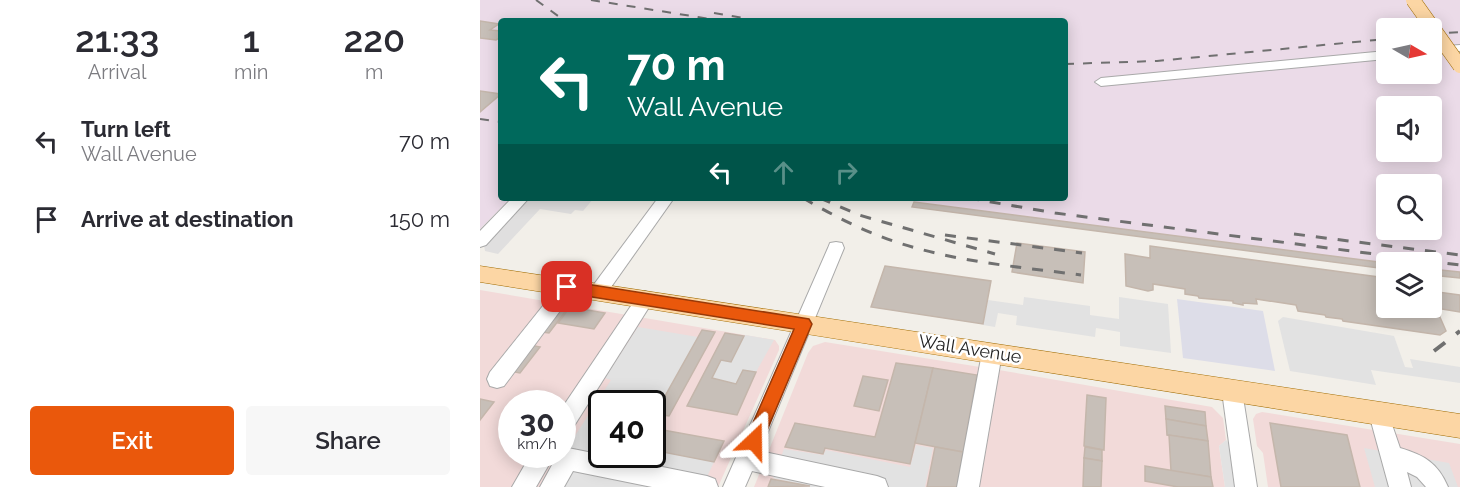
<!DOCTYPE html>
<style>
body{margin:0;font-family:Raleway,sans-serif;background:#f7f7f7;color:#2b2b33;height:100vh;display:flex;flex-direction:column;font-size:22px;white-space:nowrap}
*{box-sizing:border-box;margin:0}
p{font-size:20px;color:#7c7c81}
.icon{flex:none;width:33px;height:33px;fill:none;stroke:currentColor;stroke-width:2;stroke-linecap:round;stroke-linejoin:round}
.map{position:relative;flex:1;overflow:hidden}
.sheet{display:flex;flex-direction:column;background:#fff;width:480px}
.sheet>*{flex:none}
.guide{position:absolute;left:18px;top:18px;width:570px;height:183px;border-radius:6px;box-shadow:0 3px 15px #0003;background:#00695c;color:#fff;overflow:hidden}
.needle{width:39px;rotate:99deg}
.fabs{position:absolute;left:896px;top:18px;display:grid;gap:12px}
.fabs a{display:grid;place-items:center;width:66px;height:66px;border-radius:6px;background:#fff;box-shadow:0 3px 15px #0003;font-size:30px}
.speed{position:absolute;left:18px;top:390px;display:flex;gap:12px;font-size:30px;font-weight:700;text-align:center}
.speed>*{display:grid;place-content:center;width:78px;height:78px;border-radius:50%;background:#fff;box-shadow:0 3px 15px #0003;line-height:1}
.speed small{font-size:15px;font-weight:400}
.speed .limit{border:3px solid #111;border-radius:9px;background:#fff;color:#111}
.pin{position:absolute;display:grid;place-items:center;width:51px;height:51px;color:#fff;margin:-26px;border-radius:12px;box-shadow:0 3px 9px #0006}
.me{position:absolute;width:66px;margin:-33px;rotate:23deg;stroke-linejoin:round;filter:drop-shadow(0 0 4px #0008)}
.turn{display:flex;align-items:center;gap:21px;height:126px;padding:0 30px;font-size:27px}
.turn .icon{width:78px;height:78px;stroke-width:2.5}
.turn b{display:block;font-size:42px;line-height:51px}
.lanes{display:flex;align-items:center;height:57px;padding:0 30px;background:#0003;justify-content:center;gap:30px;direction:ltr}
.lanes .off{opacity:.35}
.eta{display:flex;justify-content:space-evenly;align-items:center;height:102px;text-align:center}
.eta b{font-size:36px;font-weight:600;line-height:42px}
.action{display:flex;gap:12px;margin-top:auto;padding:12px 30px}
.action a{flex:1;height:69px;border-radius:6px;background:#ea580c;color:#fff;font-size:24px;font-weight:600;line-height:69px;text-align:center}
.action a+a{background:#f7f7f7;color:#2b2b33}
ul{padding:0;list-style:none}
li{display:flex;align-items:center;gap:18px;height:78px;padding:0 30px}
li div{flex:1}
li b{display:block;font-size:22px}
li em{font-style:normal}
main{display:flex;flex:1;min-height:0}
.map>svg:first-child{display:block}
</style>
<main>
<section class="sheet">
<div class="eta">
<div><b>21:33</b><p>Arrival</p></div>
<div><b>1</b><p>min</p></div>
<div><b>220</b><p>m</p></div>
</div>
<ul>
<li><svg class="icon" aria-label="left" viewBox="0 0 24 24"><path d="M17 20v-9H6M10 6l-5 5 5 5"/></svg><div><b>Turn left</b><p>Wall Avenue</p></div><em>70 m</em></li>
<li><svg class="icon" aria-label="arrive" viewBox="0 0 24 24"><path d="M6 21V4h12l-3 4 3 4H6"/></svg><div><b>Arrive at destination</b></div><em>150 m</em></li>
</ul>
<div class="action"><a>Exit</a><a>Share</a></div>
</section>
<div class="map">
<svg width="980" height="487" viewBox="0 0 980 487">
<rect width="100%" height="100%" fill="#f2efe9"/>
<path fill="#e0dfdf" d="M48,198H114L103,211L95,210L91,214L60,209L18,254L5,251L4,245Z"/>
<g fill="#f2dad9" fill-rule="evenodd">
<path d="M0,290L295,340L299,346V350L238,487H0ZM32,404H82V454H32ZM122,404H172V454H122Z"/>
<path d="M345,342L500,367L479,487H274L328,353L333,346Z"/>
<path d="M513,369L732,407L743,418L746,440L739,446L745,487H493Z"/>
<path d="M782,412L980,444V487H788L783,453L777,446L773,419L776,414Z"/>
</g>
<path fill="#ebdbe8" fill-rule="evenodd" d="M0,0H980V273L951,269V262L906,264L407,198H585V21H21V198H31L0,229ZM906,28H951V74H906ZM906,106H951V152H906ZM906,184H951V230H906Z"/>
<g fill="#e2e2e2">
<path d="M544,297L610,306V315L639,319V297L688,304L691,353L640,346V332L616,328L615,337L536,325L537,316L518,313L515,327L503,325L508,300L543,305Z"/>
<path d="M803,317L914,336L925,367L933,368L930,359L980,367V383L891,370L896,385L810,371L798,321Z"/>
<path d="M158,327L218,337L173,417L172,404H122V454H172L173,450L234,462L222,487H62L131,380L125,378Z"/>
<path d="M265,335L294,340L276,372L263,370L256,384L232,378L241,360L251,362Z"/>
<path d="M746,440L753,447L758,487H745L739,446Z"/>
<path d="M436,445L453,448L445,487H330L293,478L304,449L343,455L346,450L430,467Z"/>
<path d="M884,448L969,463L978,487H895Z"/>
</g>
<path fill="#dddde8" d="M697,299L783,311L795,371L703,358Z"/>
<g fill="#c7bfb8" stroke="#c4b6ab" stroke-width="1.5">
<path d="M0,21L19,24L10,30L21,31V37L16,40L0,38Z"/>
<path d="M0,91L21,94L0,112Z"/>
<path d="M434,202L906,263V269L432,207Z"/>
<path d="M537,243L605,252L603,283L532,272Z"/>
<path d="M670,246L906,278V308H951V291L980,295V312L956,308L966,331L960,335L863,321L862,319L846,317L845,315L818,311L816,305L776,299L777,304L763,303V305L753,303V301L719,298L718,296L705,294V289L673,284V290L668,291L646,286L645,254L670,258Z"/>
<path d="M405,266L511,281L503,324L391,307Z"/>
<path d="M951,269L980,272V278L951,275Z"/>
<path d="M80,307L88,308L69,333L61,332Z"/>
<path d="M90,307L125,313L114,329L78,323Z"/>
<path d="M222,330L235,332L189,416L175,414Z"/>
<path d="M245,333L264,336L251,362L241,360L232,378L256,384L263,370L276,372L257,415L207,406Z"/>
<path d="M50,345L60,347L40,373L29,371Z"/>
<path d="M416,363L453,368L430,464L345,448L343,454L305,447L315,423L395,437Z"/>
<path d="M453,368L497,375L483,452L435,443Z"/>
<path d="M383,376L408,380L399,411L374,406Z"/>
<path d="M607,395L626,398L624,450L604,446Z"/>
<path d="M0,399L14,402L0,420Z"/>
<path d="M685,406L725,412L726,426L686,419Z"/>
<path d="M686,419L726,426L728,441L687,435Z"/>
<path d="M790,423L867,435L880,487H801Z"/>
<path d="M172,428L244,441L234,462L172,450Z"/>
<path d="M689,435L728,441L731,477L691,471Z"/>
<path d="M455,447L483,452L477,487H447Z"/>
<path d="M605,447L622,450V461L604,458Z"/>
<path d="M604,458L622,461L621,487H603Z"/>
<path d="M665,466L731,477L733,487H698L665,481Z"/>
<path d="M291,479L330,486L288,487Z"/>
</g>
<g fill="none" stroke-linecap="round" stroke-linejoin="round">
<g stroke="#a9a9a9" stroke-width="2">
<g id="minor">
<path d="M980,45V51L951,55V47Z"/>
<path d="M906,51V59L621,86L615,82L621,78Z"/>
<path d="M32,198H49L6,245L0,247V231Z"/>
<path d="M178,198H194L124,297L118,299L112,297L109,292L112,287Z"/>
<path d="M356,242L362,243L364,248L280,451L397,476L405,479L408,487H345L272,471L265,487H243L348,248L350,243Z"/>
<path d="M88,280L94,282L97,287L94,292L24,386L17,388L10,386L7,379L10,372L82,282Z"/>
<path d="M165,291L171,294L174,299L171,304L89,434L82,437V408L159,294Z"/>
<path d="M512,344L519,347L522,353L499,487H477L502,353L505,347Z"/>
<path d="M752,381L759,384L762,391L777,487H755L742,391L745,384Z"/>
<path d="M899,404L906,407L920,448C944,455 958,463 968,487H946L937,477L927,472L931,487H909L889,414L892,407Z"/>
<path d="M88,448L227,476L235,479L238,487H172L93,471L84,487H60L78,454H82V450Z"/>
<path d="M51,454H75L56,487H32Z"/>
</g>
</g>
<g stroke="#a06b00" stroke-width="1">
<path id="major" d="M0,266L980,414V438L0,282Z"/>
</g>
<use href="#minor" fill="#fff" fill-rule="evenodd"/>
<use href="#major" fill="#fcd6a4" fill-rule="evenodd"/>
<g stroke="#707070" stroke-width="2" stroke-dasharray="9 9" stroke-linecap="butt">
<path d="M56,0L85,21"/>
<path d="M111,0L243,21"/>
<path d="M234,13L282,21"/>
<path d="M951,34L980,32"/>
<path d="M585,64L677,61L906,39"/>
<path d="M0,119L21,122"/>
</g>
<g stroke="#707070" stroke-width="3" stroke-dasharray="11 11" stroke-linecap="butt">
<path d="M323,198C354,216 385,232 419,243C478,262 540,267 601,275"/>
<path d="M340,198L379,215L515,254"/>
<path d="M488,198L575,213L980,265"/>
<path d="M814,234L980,255"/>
<path d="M465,235L602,253"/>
</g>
<path stroke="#707070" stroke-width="4" stroke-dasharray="14 14" stroke-linecap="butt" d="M954,351L980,331"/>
<g stroke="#a06b00" stroke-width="15" stroke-linecap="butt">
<path id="major-bridge" d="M933,0L980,66"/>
</g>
<use href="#major-bridge" stroke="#fcd6a4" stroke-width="14"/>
</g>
<path fill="#ea580c" stroke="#983908" stroke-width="1.5" d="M87,281L329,319L332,324L280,447L274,450L268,447L265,441L314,329L87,293L82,292L80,287L82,283Z"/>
<g text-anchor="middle" stroke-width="5" stroke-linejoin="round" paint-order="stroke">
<g font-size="18" fill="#222" stroke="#fff">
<text transform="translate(490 349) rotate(9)" y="6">Wall Avenue</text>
</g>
</g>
</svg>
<div class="fabs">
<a><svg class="needle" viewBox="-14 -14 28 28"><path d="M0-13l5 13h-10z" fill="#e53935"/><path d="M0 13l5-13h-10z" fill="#7c7c81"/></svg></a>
<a><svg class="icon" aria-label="sound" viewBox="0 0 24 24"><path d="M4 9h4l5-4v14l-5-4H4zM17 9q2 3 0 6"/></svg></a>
<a><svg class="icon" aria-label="search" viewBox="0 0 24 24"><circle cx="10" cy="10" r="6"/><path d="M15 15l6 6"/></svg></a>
<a><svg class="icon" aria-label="layers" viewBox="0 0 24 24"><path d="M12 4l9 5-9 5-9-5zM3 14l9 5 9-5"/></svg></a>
</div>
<div class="speed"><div>30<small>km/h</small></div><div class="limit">40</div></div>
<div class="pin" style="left:87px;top:287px;background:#d93025"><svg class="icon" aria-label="arrive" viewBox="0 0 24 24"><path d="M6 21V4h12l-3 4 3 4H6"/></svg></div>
<svg class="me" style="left:274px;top:441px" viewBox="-20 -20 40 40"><path d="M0-17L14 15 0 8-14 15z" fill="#ea580c" stroke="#fff" stroke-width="4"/></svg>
<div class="guide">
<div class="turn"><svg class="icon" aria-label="left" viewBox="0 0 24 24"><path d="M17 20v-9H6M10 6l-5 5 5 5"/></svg><div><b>70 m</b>Wall Avenue</div></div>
<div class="lanes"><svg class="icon" aria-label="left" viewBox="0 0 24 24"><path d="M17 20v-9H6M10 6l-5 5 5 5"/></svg><svg class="icon off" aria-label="ahead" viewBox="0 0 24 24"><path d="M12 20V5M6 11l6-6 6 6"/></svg><svg class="icon off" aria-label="right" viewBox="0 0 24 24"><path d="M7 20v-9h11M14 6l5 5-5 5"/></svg></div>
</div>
</div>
</main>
